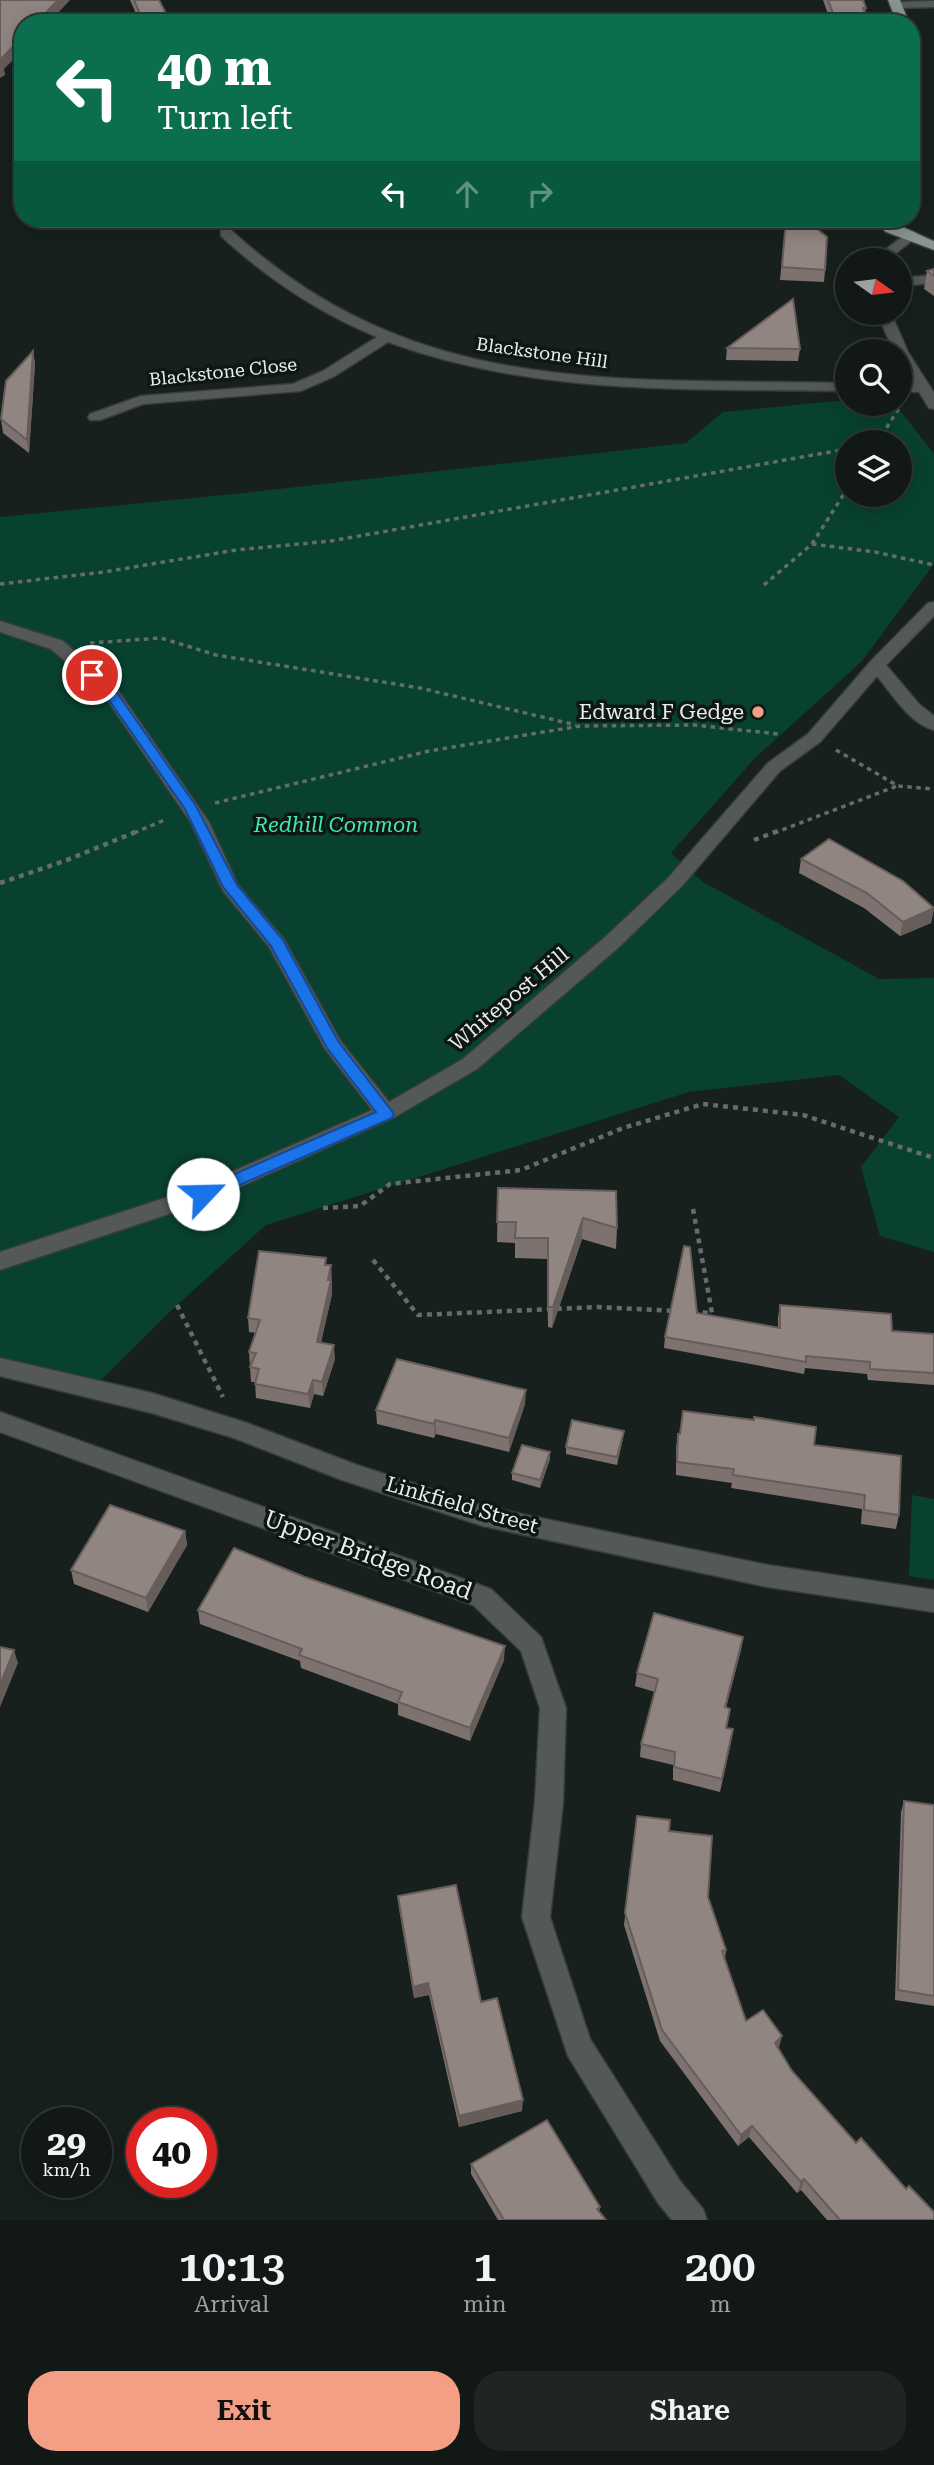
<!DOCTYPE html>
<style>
body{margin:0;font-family:"Roboto Serif",serif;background:#1e2522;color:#f1f3f6;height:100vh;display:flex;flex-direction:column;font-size:26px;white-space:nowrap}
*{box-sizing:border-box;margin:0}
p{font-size:23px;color:#9ca0a0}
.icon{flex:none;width:38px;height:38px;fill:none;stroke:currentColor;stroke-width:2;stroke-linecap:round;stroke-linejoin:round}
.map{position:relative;height:2220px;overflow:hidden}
.sheet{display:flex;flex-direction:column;background:#111815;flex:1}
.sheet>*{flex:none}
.hud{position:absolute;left:14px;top:14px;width:906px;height:214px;border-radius:28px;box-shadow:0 4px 18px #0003,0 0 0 2px #303734;background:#0b6e4f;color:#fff;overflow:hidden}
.needle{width:46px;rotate:104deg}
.fabs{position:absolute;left:835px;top:248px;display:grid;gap:14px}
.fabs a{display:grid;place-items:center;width:77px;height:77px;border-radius:50%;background:#111815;box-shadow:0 4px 18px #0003,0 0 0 2px #303734;font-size:35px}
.speed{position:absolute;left:21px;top:2107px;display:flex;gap:14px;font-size:35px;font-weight:700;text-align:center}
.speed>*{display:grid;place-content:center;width:91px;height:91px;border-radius:50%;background:#111815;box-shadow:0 4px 18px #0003,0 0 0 2px #303734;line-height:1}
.speed small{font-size:18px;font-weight:400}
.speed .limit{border:10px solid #d22;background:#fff;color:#111}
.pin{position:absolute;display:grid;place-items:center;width:60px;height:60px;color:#fff;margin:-30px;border:4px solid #fff;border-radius:50%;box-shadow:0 2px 7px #0007}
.me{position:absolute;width:77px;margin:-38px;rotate:66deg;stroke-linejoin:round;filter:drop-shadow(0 0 5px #0008)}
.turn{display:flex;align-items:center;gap:24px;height:147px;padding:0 28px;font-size:32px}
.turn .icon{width:91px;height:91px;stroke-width:2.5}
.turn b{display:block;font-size:49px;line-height:60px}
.lanes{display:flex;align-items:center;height:66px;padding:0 28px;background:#0003;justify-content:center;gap:35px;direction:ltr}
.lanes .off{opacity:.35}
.eta{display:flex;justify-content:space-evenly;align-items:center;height:119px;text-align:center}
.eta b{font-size:42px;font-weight:600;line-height:49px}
.action{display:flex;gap:14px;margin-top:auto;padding:14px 28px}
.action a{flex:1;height:80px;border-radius:28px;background:#f39f86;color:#111;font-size:28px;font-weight:600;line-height:80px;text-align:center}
.action a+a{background:#1e2522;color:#f1f3f6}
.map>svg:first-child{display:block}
</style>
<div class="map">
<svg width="934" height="2220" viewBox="0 0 934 2220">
<rect width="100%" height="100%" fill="#17201c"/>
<g fill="#08412f" fill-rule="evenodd">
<path d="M847,400V404H895L934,454V564L862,661L755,758L671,853L703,882L879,979L934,978V1252L880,1236L861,1167L899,1117L839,1075L689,1092L266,1225L177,1305L92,1389L0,1359V517L244,493L686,443L723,412ZM847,443H900V495H847Z"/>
<path d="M912,1495L934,1499V1580L909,1576Z"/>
</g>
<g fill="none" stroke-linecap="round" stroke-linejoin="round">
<g stroke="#343d39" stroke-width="3">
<g id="minor">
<path d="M934,1V7L896,8L890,5L896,2Z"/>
<path d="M488,18L492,19V23H328L333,20Z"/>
<path d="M226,229L231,230C414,399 616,378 847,383V391C688,388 540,397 388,342L333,377L301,391L143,404L100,420H90L88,417L90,414L141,396L293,384L323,371L377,337C317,312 268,279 221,236V230Z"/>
<path d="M909,232L916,236L914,239L886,261H870Z"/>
<path d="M934,275V283L900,286V278Z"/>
<path d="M877,313H891L908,352L934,393V409L929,408L919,392H900V384H913L900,361V352H894Z"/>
<path d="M934,602V616L886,665L919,704L934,716V730C910,724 892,694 877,676L820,742L780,771L682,886L618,948L477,1069L393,1118L211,1200L0,1270V1252L195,1188L372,1110L325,1049L269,947L223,891L191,823L103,694L51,649L0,632V621L63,641L115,686L209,822L238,885L284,939L340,1040L389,1102L463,1059L604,938L668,878L768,763L808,734L871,661L928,603Z"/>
<path d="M0,1358L152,1393L247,1423L357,1465L483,1506L768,1565L934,1590V1612L768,1587L483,1526L342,1480L234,1438L152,1413L0,1376Z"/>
<path d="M0,1412L491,1589L541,1637L566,1708L563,1802L550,1917L590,2039L680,2181L703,2209L707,2220H672L658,2203L568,2056L522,1917L535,1802L540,1708L521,1651L473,1605L0,1432Z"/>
</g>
</g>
<g stroke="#343d39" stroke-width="3">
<g id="major">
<path d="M888,0H900L909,23H897Z"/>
<path d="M912,48L918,51L921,64L918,83L912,87Z"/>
<path d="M871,219C892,219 914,233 934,241V250L886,232Z"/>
</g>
</g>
<g stroke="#656d6a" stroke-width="3.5" stroke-dasharray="4.5 4.5" stroke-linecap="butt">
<path d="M877,443L899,408"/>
<path d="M812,544L875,552L934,565"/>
<path d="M0,584L104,572L236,550L331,541L847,449"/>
<path d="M764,585L812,544L847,489"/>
<path d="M90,643L161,638L216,655L420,688L576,725"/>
<path d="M836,750L898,786L934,789"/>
<path d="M215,803L429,751L580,726L694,725L778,734"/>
<path d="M134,833L167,819"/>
<path d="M774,833L897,786"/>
</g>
<g stroke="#656d6a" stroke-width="4.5" stroke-dasharray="5 5" stroke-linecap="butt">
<path d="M754,840L778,831"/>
<path d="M0,883L67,860L138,831"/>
<path d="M323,1208L360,1206L390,1184L521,1170L623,1128L703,1104L803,1115L934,1158"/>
<path d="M693,1209L712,1313L693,1312"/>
<path d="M373,1260L418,1315L598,1307L674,1311"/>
<path d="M177,1305L223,1397"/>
</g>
<use href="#minor" fill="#545957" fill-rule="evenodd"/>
<use href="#major" fill="#8a948f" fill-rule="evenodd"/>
</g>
<g fill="#7d726f">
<path d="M130,0H159L171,23H140Z"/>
<path d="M823,0H863L866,8L863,23H831Z"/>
<path d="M786,219L825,270L824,282L780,280Z"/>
<path d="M934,269V296L924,289L927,271Z"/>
<path d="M727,348L800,349L798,361L726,360Z"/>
<path d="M33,351L35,364L29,453L3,433L1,419Z"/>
<path d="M801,859L934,908L931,923L900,936L864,908L799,873Z"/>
<path d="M498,1188L617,1228L616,1249L582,1239L552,1328L548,1327L547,1259L515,1258V1243L497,1242Z"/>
<path d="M326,1265H331L332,1294L321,1342L335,1359L323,1396L314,1394L310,1408L256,1398L255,1382H251L249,1352L256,1333L249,1332L248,1318Z"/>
<path d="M780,1305L892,1331L934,1334V1385L868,1380L867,1374L805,1368L804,1374L664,1348L665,1337L697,1313L778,1328V1317Z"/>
<path d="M525,1404L509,1452L436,1434L434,1438L377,1424L376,1410Z"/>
<path d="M624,1431L623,1438L617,1465L566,1454V1447Z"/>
<path d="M678,1434L814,1445L899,1515L896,1529L861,1524L862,1509L731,1488L732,1483L676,1475V1448Z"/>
<path d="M550,1452V1459L540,1488L512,1480V1473Z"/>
<path d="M185,1531L187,1545L148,1612L74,1584L71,1570Z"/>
<path d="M198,1610L504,1660L470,1741L398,1715V1704L301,1668L300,1661L200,1624Z"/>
<path d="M743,1637L741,1650L726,1708L727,1728L731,1742L720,1792L673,1780V1765L640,1757L641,1744L655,1692L635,1686L637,1673Z"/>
<path d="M904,1801L934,1805V2006L895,2000L901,1812Z"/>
<path d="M637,1816L669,1831L708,1897L726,1950L725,1959L746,2021L779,2048L778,2049L792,2071L856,2143L934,2220H827L801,2190L797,2193L749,2137L738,2146L660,2041L624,1925Z"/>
<path d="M398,1896L481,2002L522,2111L459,2127L429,1995L414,1998L399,1908Z"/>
<path d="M471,2164L600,2207L599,2211L606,2220H498L471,2174Z"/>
</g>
<g fill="#665d5a">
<path d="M58,0H70L49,23H36Z"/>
<path d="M23,36V50L4,69L5,75L0,78V60Z"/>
<path d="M33,351L35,364L29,453L27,440Z"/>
<path d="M934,908L931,923L900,936L903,922Z"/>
<path d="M583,1218L582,1239L552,1328L553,1307Z"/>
<path d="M331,1265L332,1294L318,1356L317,1342L328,1280Z"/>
<path d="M334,1345L335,1359L323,1396L322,1382Z"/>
<path d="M313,1380L314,1394L310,1408L308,1394Z"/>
<path d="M526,1390L525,1404L509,1452V1438Z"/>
<path d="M435,1420L436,1434L434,1438V1424Z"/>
<path d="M624,1431L623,1438L617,1465V1457Z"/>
<path d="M550,1452V1459L540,1488V1480Z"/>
<path d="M185,1531L187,1545L148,1612L146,1598Z"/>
<path d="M743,1637L741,1650L722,1720L725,1707Z"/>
<path d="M505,1646L504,1660L470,1741V1728Z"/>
<path d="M14,1650L18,1663L0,1707V1685Z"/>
<path d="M428,1983L429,1995L414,1998L413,1987Z"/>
<path d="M782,2036L779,2048L772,2055L775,2043Z"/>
<path d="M523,2100L522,2111L459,2127V2116Z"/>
<path d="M752,2126L749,2137L738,2146L741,2135Z"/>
<path d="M804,2179L801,2190L797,2193L801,2182Z"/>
</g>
<g fill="#918581" stroke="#665d5a" stroke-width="2">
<path d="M0,0H58L36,23H23V36L0,60Z"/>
<path d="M134,0H159L171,23H144Z"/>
<path d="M828,0H863L866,8H863L865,13H833Z"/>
<path d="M831,19H860L861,23H832Z"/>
<path d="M786,219H805L827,237L825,270L782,267Z"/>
<path d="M934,269V276L927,271Z"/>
<path d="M793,299L800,349L727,348Z"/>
<path d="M33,351L27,440L1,419L6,381Z"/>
<path d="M829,839L903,881L934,908L903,922L867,893L801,859Z"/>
<path d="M498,1188L616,1191L617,1228L583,1218L553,1307H548V1238H515L516,1222H497Z"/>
<path d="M684,1246L690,1247L697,1313L780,1328V1305L891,1314L892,1331L934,1334V1373L870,1369V1362L806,1356V1362L665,1337Z"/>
<path d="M259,1251L326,1258L325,1265H331L328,1280H331L317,1342L334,1345L322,1382L313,1380L308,1394L255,1384L259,1369L250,1367L256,1353L249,1352L260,1320L248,1318Z"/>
<path d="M397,1359L526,1390L509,1438L435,1420L434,1424L376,1410Z"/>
<path d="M683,1411L754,1420V1417L816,1427L814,1445L901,1456L899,1515L864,1510L865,1495L733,1475L734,1469L677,1462L678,1434H680Z"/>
<path d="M572,1420L624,1431L617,1457L566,1447Z"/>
<path d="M522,1445L550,1452L540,1480L512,1473Z"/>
<path d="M110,1505L185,1531L146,1598L71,1570Z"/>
<path d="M234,1548L305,1577L505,1646L470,1728L398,1702L402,1692L299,1655L302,1649L198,1610Z"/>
<path d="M654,1613L743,1637L725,1707L730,1709L726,1728L733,1729L722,1779L674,1767L675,1752L641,1744L658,1679L637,1673Z"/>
<path d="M0,1647L14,1650L0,1685Z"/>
<path d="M904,1801L934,1805V1996L898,1990Z"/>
<path d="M637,1816L670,1820L669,1831L712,1836L708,1897L726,1950L722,1951L746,2021L763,2010L782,2036L775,2043L792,2071L856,2143L861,2138L906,2189L909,2186L934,2212V2220H840L804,2179L801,2182L752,2126L741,2135L662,2030L625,1913Z"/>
<path d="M456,1885L481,2002L497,1998L523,2100L459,2116L428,1983L413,1987L398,1896Z"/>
<path d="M547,2120L600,2207L597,2209L606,2220H504L471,2164Z"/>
</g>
<path fill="#1a73e8" stroke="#114b97" stroke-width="2" d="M92,671L113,687L196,806L237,885L283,940L338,1041L394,1114L392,1118L203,1201L198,1199L195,1194L198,1190L376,1112L327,1048L271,946L223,887L185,809L104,693L85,675Z"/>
<circle fill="#f39f86" stroke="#0e1713" stroke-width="2.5" cx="758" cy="712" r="7"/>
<g text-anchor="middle" stroke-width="7" stroke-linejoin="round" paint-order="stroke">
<g font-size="18" fill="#e8eeeb" stroke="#0e1713">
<text transform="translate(542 353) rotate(8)" y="6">Blackstone Hill</text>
<text transform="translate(223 372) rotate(-6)" y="6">Blackstone Close</text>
</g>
<g font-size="21" fill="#e8eeeb" stroke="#0e1713" text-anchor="end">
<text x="744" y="719">Edward F Gedge</text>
</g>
<g font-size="21" font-style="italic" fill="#40e8b3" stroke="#0e1713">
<text x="336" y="832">Redhill Common</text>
</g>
<g font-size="21" fill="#e8eeeb" stroke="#0e1713">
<text transform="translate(509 999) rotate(-40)" y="7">Whitepost Hill</text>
<text transform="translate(462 1505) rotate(16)" y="7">Linkfield Street</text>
</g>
<g font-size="24" fill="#e8eeeb" stroke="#0e1713">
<text transform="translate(368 1555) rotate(20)" y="8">Upper Bridge Road</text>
</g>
</g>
</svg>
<div class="fabs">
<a><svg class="needle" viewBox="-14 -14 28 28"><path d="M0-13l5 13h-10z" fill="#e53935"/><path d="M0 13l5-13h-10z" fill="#9ca0a0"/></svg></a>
<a><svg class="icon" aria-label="search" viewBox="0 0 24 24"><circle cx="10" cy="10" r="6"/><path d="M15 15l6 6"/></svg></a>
<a><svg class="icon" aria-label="layers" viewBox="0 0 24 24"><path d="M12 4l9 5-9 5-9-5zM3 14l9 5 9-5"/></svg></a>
</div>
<div class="speed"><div>29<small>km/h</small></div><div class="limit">40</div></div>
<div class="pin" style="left:92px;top:675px;background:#d93025"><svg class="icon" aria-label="arrive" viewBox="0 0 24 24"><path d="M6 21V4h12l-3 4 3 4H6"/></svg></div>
<svg class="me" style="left:203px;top:1194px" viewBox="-20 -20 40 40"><circle r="19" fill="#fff"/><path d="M0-13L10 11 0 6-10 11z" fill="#1a73e8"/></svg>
<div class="hud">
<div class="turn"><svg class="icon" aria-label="left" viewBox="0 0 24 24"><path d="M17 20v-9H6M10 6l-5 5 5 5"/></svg><div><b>40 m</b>Turn left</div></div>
<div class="lanes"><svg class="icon" aria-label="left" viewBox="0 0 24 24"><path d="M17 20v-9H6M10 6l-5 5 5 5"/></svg><svg class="icon off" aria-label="ahead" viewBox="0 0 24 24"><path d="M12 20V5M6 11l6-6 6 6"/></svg><svg class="icon off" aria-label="right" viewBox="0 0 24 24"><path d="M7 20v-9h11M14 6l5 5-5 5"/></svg></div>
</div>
</div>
<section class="sheet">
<div class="eta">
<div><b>10:13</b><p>Arrival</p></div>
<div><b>1</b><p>min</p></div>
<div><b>200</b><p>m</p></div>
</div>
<div class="action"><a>Exit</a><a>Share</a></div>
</section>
